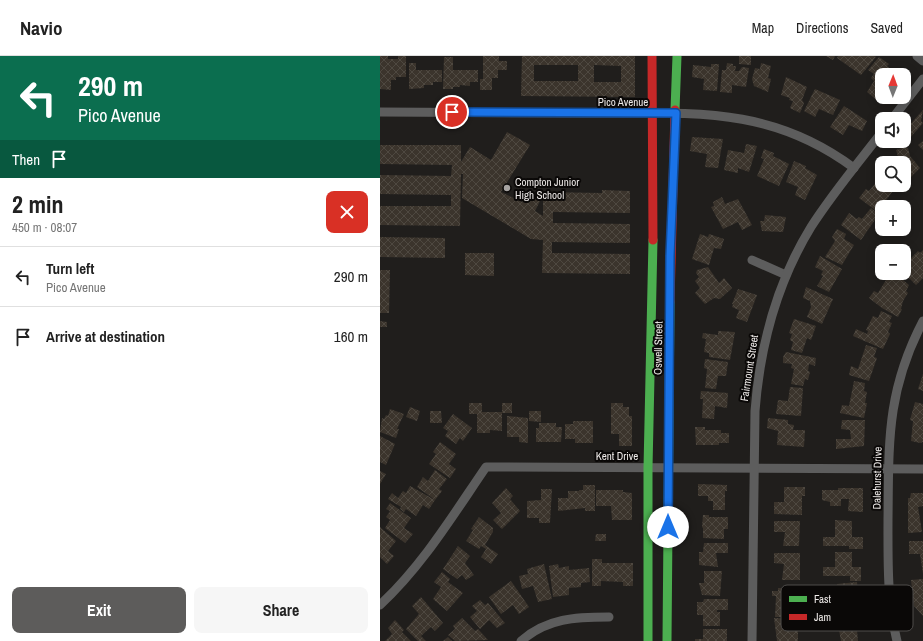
<!DOCTYPE html>
<meta charset="utf-8">
<style>
body{margin:0;font-family:"Archivo Narrow",sans-serif;background:#f6f6f6;color:#222;height:100vh;display:flex;flex-direction:column;font-size:15px;white-space:nowrap}
*{box-sizing:border-box;margin:0}
p{font-size:13px;color:#767676}
.icon{flex:none;width:22px;height:22px;fill:none;stroke:currentColor;stroke-width:2;stroke-linecap:round;stroke-linejoin:round}
.map{position:relative;flex:1;overflow:hidden}
.panel{display:flex;flex-direction:column;background:#fff;width:380px}
.panel>*{flex:none}
.guide{background:#0b6e4f;color:#fff;overflow:hidden}
.needle{width:26px;rotate:1deg}
.buttons{position:absolute;left:495px;top:12px;display:grid;gap:8px}
.buttons a{display:grid;place-items:center;width:36px;height:36px;border-radius:8px;background:#fff;box-shadow:0 2px 10px #0003;font-size:20px}
.pin{position:absolute;display:grid;place-items:center;width:34px;height:34px;color:#fff;margin:-17px;border:2px solid #fff;border-radius:50%;box-shadow:0 1px 4px #0007}
.me{position:absolute;width:44px;margin:-22px;rotate:0deg;stroke-linejoin:round;filter:drop-shadow(0 0 3px #0008)}
.turn{display:flex;align-items:center;gap:14px;height:84px;padding:0 12px;font-size:18px}
.turn .icon{width:52px;height:52px;stroke-width:2.5}
.turn b{display:block;font-size:28px;line-height:34px}
.then{display:flex;align-items:center;height:38px;padding:0 12px;background:#0003;gap:8px;font-size:15px}
.round{display:grid;place-items:center;flex:none;width:42px;height:42px;border-radius:8px;background:#f6f6f6}
.headline{display:flex;align-items:center;justify-content:space-between;height:68px;padding:0 12px}
h1{font-size:24px;font-weight:700;line-height:30px}
.button{display:flex;gap:8px;margin-top:auto;padding:8px 12px}
.button a{flex:1;height:46px;border-radius:8px;background:#5d5c5b;color:#fff;font-size:16px;font-weight:700;line-height:46px;text-align:center}
.button a+a{background:#f6f6f6;color:#222}
ul{padding:0;list-style:none}
li{display:flex;align-items:center;gap:12px;height:60px;padding:0 12px;border-top:1px solid #e0e0e0}
li div{flex:1}
li b{display:block;font-size:15px}
li em{font-style:normal}
header{display:flex;align-items:center;gap:24px;box-sizing:border-box;height:56px;padding:0 20px;background:#fff;border-bottom:1px solid #e0e0e0}
header strong{font-size:19px}
nav{display:flex;gap:22px;margin-inline-start:auto;font-size:14px}
main{display:flex;flex:1;min-height:0}
.map>svg:first-child{display:block}
</style>
<header>
<strong>Navio</strong>
<nav><a>Map</a><a>Directions</a><a>Saved</a></nav>
</header>
<main>
<section class="panel">
<div class="guide">
<div class="turn"><svg class="icon" aria-label="left" viewBox="0 0 24 24"><path d="M17 20v-9H6M10 6l-5 5 5 5"/></svg><div><b>290 m</b>Pico Avenue</div></div>
<div class="then">Then<svg class="icon" aria-label="arrive" viewBox="0 0 24 24"><path d="M6 21V4h12l-3 4 3 4H6"/></svg></div>
</div>
<div class="headline"><div><h1>2 min</h1><p>450 m · 08:07</p></div><a class="round" style="background:#d93025;color:#fff"><svg class="icon" aria-label="close" viewBox="0 0 24 24"><path d="M6 6l12 12M18 6L6 18"/></svg></a></div>
<ul>
<li><svg class="icon" aria-label="left" viewBox="0 0 24 24"><path d="M17 20v-9H6M10 6l-5 5 5 5"/></svg><div><b>Turn left</b><p>Pico Avenue</p></div><em>290 m</em></li>
<li><svg class="icon" aria-label="arrive" viewBox="0 0 24 24"><path d="M6 21V4h12l-3 4 3 4H6"/></svg><div><b>Arrive at destination</b></div><em>160 m</em></li>
</ul>
<div class="button"><a>Exit</a><a>Share</a></div>
</section>
<div class="map">
<svg width="543" height="585" viewBox="0 0 543 585">
<defs>
<pattern id="building-cross-hatch" width="8" height="8" patternUnits="userSpaceOnUse"><rect width="8" height="8" fill="#3b342c"/><path d="M0 0l8 8M0 8l8-8" fill="none" stroke="#4e4840"/></pattern>
</defs>
<rect width="100%" height="100%" fill="#201e1c"/>
<g fill="url(#building-cross-hatch)" fill-rule="evenodd">
<path d="M0,0H8V3H18V0H26V21H16V24H11V34L0,33Z"/>
<path d="M103,0H119V5H127V14H118V22H112V34H100V23H103Z"/>
<path d="M142,0H255V41L141,40ZM154,9H198V25H154ZM214,9L241,10V26H214Z"/>
<path d="M359,0H371V9L359,8Z"/>
<path d="M446,0H455L453,4Z"/>
<path d="M458,0H494L496,1L481,19L457,2Z"/>
<path d="M64,1H73V14H98V26H90V30L80,29V31H73V33H63Z"/>
<path d="M499,1L509,8L507,10L517,19H502L503,41L499,46L487,36L494,25L491,22L494,18L488,14Z"/>
<path d="M29,7H36V14H62V26H53V29H44V32L29,33Z"/>
<path d="M347,7L353,8V10H356L355,15H359L362,11L369,12L366,31L352,29V37L340,36L342,14H346Z"/>
<path d="M381,7L391,10L388,22L391,23L388,36L374,30L372,23L375,12L380,13Z"/>
<path d="M331,8H339L337,35L323,34L324,23L312,21L313,9L331,11Z"/>
<path d="M406,21L427,31L422,44L424,47L420,57L410,52L413,45L409,44L410,42L401,39Z"/>
<path d="M435,33L460,44L453,59L439,53L435,61L424,55Z"/>
<path d="M464,50L487,65L482,75L469,69L463,79L450,71Z"/>
<path d="M543,54L541,65L543,67L530,82L524,75Z"/>
<path d="M127,76L150,89L121,136L142,146L147,137L160,145L155,155L163,160V136L222,137V134L250,135V157L173,156V167L250,168V187L172,186V197L250,198V218L162,217L163,184L151,183L82,142L83,118H81L80,170L0,169V150H71V139L0,138V119L71,120L72,109L0,108V89H81V106L90,91L111,104Z"/>
<path d="M312,81L343,83L338,112L325,111L327,98L310,95Z"/>
<path d="M543,85V94L538,89Z"/>
<path d="M366,88L377,90L369,116L358,112V117L344,114L348,94L364,97Z"/>
<path d="M522,92H528L530,100L540,112L524,128V107H517L519,104L516,94Z"/>
<path d="M384,93L394,97L393,100L409,108L399,130L377,120L384,103L381,102Z"/>
<path d="M414,105L426,110L425,112L437,119L425,144L415,139L418,131L406,126Z"/>
<path d="M502,119V129H514L516,131L504,147V151H502V155L499,157L479,142L486,133L489,135Z"/>
<path d="M342,141L345,148L358,143L372,169L362,174L358,166L343,173L331,151L334,150L333,146Z"/>
<path d="M491,152L499,158L481,184L461,169L469,157L477,163L479,161L482,163Z"/>
<path d="M385,159L406,161L403,176L382,175L380,165H384Z"/>
<path d="M457,173L466,178L464,183L474,189L462,209L445,201L455,185L452,181Z"/>
<path d="M320,178L328,181L329,178L344,183L341,193L334,192L329,209L312,203Z"/>
<path d="M0,181L65,182V202L0,201Z"/>
<path d="M543,194V222L536,229L524,217V209L538,195L540,197Z"/>
<path d="M85,197H114V220L85,219Z"/>
<path d="M440,200L462,213L449,236L437,230L443,220L441,219L443,215L435,211Z"/>
<path d="M328,211L339,227L344,222L352,232L340,243L334,242L325,248L315,237L320,232L315,225L319,221L316,217L317,214Z"/>
<path d="M0,214H10L9,257H0Z"/>
<path d="M515,217L529,229L526,235L528,237L523,245L521,253H522L518,261L502,252L489,242L494,235L498,237L509,219L512,221Z"/>
<path d="M426,231L453,243L442,268L427,261L431,251L430,245L423,242Z"/>
<path d="M358,233L377,239L367,266L356,262L359,254L352,251L353,248H352Z"/>
<path d="M501,255L512,260L509,266L512,267L508,276L510,278L503,293L473,280L476,273L487,278L488,275L486,274L493,260L498,262Z"/>
<path d="M414,263L436,270L431,284L427,282L422,297L411,294L413,286L410,284L412,278L409,277Z"/>
<path d="M0,265L7,266V271H0Z"/>
<path d="M338,275L355,276L350,304L329,301V297L324,296L326,283L322,282L323,277L338,279Z"/>
<path d="M486,289L497,292L494,301L497,302L489,325L469,319L471,310L478,313Z"/>
<path d="M406,296L436,302L435,310L429,308L428,315L430,316L428,324L425,323L423,330L411,328L414,313L411,312L412,308L403,307V301Z"/>
<path d="M325,303L348,306L346,320H338L336,333L325,332L327,313L324,312Z"/>
<path d="M543,318V335L538,333Z"/>
<path d="M474,325L485,327L484,335L487,336L485,347H487L484,362L460,357L462,349L469,350Z"/>
<path d="M410,331L423,332L421,360L396,358L398,344L408,345Z"/>
<path d="M321,335L348,337L347,352L335,350L334,363L322,362L323,343H320Z"/>
<path d="M535,346L543,348V386L540,387L531,385L533,365L530,364Z"/>
<path d="M89,347H102V356H122V375L110,374V377H97V358H89Z"/>
<rect x="122" y="347" width="10" height="10"/>
<path d="M231,347H243V351H249V360H252V390H239V378H231Z"/>
<path d="M30,351L40,355L37,365L26,361Z"/>
<path d="M10,353L24,358L17,373H19L16,382L0,376L2,362L4,363L6,359L8,360Z"/>
<path d="M50,355H61L62,367H50Z"/>
<path d="M149,355H161V366L149,365Z"/>
<path d="M73,358L92,372L83,385L80,382L76,388L65,380L68,375L63,372Z"/>
<path d="M127,360L148,362V387L139,386V381H127Z"/>
<path d="M388,362L408,364V368L414,369L413,374H425L424,391L397,389L398,375L387,372Z"/>
<path d="M462,364H485L484,390L456,393V383H471L470,374L461,373Z"/>
<path d="M193,365H213V387H195V383H185V368H193Z"/>
<path d="M159,367H176V371H182L181,386H156V372H159Z"/>
<path d="M315,371H325V374H341V377H349V387H339V389H316Z"/>
<path d="M0,380L15,388L6,409L0,406Z"/>
<path d="M60,386L76,398L69,408L76,413L70,422L49,408L56,398L53,396Z"/>
<path d="M55,414L67,423L59,433L62,435L55,444L37,431L43,421L48,425Z"/>
<path d="M0,415L6,418L0,428Z"/>
<path d="M318,428L347,429V435H345V454H333V445H328V440H318Z"/>
<path d="M203,429H215V455H205V452L178,455V442H188V435H199V434H203Z"/>
<path d="M30,430L55,444L49,453L43,449L36,460L26,453L24,456L20,453L21,451L8,443L12,437L18,442L23,435L26,437Z"/>
<path d="M404,431H425V440H422V459L394,458V446H404Z"/>
<path d="M126,432L133,440L130,443L140,455L122,473L113,464L121,457L112,447Z"/>
<path d="M458,432H483V456L468,455L469,443H461V450H450V446L442,444V434H458Z"/>
<path d="M161,433H172L170,467H159V462H147V445L161,444Z"/>
<path d="M216,434H243V436L252,437V464H232L231,450H216Z"/>
<path d="M531,437H543V450L538,451L542,476L528,477V442H530Z"/>
<path d="M10,447L31,462L24,472L33,478L25,487L5,472L10,464L6,461L10,455L6,453Z"/>
<path d="M323,459H329V461H348V473H344V483L323,482V472L322,471Z"/>
<path d="M99,461L113,472V476L105,489L118,498L111,508L101,501L106,493L101,490L99,493L86,485L93,474L91,473Z"/>
<path d="M455,464L472,465V481H483V493H469V490H443V481H455Z"/>
<path d="M394,465H420L419,490H403L405,476H394Z"/>
<path d="M0,471L16,485L8,495L14,500L7,508L0,501Z"/>
<path d="M216,478H226V485H215Z"/>
<path d="M529,485H543V518L540,498H529Z"/>
<path d="M324,487H348V497H336L338,511L319,509V496H323Z"/>
<path d="M78,490L90,500L85,507L94,519L86,524L82,519L77,523L63,513Z"/>
<path d="M455,496H472V511H481V525H470V520H443V511H455Z"/>
<path d="M394,497H420V524H402L404,508L394,507Z"/>
<path d="M212,503H222V507H253V530H243V526L221,525V530H212Z"/>
<path d="M164,508L172,543L158,546L153,530L142,533L139,520L148,518L147,513Z"/>
<path d="M178,508L179,512L189,510V514L209,512L210,526L201,527V531L189,532V539L173,541L169,510Z"/>
<path d="M324,515H342L340,540L322,539L319,527H324Z"/>
<path d="M62,516L70,523L68,526L83,537L67,555L53,543L61,531L54,526Z"/>
<path d="M543,523V560L534,550L531,524Z"/>
<path d="M131,525L149,551L139,558L133,549L121,558L109,541Z"/>
<path d="M477,526L478,537H474V540H484L485,554L459,555L457,528Z"/>
<path d="M398,532H410V536H417L419,551H409V561H395L396,540H392V535H398Z"/>
<path d="M41,541L63,567L55,575L51,571L41,580L46,585H38L26,573L39,558L32,550Z"/>
<path d="M324,543H348V554H337V556H340V570H323V559H317V546H323Z"/>
<path d="M100,544L105,549L108,547L125,567L117,572L109,564L100,573L90,561L97,555L92,550Z"/>
<path d="M483,557L484,563H476L478,585H461L457,563L475,561V558Z"/>
<path d="M82,562L95,575L98,573L108,584L75,585L68,579L75,573L73,570Z"/>
<path d="M394,562L421,563V570H418V585H397Z"/>
<path d="M15,564L24,574L22,576L31,585H5L12,578L8,572Z"/>
<path d="M323,573H347V585H315V583H323Z"/>
<path d="M68,581L72,585H63Z"/>
</g>
<g fill="none" stroke-linecap="round" stroke-linejoin="round">
<g stroke="#5d5d5d" stroke-width="9">
<path d="M537,0L543,5"/>
<path d="M0,56C68,56 136,57 203,57C305,58 387,47 474,112"/>
<path d="M512,63L543,23"/>
<path d="M372,204L406,219"/>
<path d="M0,549C43,509 73,459 106,411L543,413"/>
<path d="M141,585C167,562 196,561 229,561"/>
<path d="M372,585L375,355C380,290 396,228 431,171C452,138 478,107 502,76"/>
<path d="M517,585C507,545 508,505 508,464C509,387 506,336 543,265"/>
</g>
<g stroke="#4caf50" stroke-width="9">
<path d="M295,54L297,0"/>
<path d="M268,585V412L273,184"/>
<path d="M287,585L290,246"/>
</g>
<g stroke="#c62828" stroke-width="9">
<path d="M272,0L273,184"/>
<path d="M290,246L295,54"/>
</g>
</g>
<g fill="none" stroke-linecap="round" stroke-linejoin="round">
<g stroke="#114b97" stroke-width="10">
<path id="route" d="M72,56L296,57L290,200L288,471"/>
</g>
<use href="#route" stroke="#1a73e8" stroke-width="7"/>
</g>
<circle fill="#a6a3a1" stroke="#0a0807" stroke-width="1.5" cx="127" cy="132" r="4"/>
<g text-anchor="middle" stroke-width="4" stroke-linejoin="round" paint-order="stroke">
<g font-size="11" fill="#eeeae8" stroke="#0a0807">
<text x="243" y="50">Pico Avenue</text>
<text transform="translate(278 292) rotate(-89)" y="4">Oswell Street</text>
<text transform="translate(369 312) rotate(-81)" y="4">Fairmount Street</text>
<text x="237" y="404">Kent Drive</text>
<text transform="translate(497 422) rotate(-89)" y="4">Dalehurst Drive</text>
</g>
<g font-size="11" fill="#eeeae8" stroke="#0a0807" text-anchor="start">
<text x="135" y="130">Compton Junior<tspan x="135" dy="13">High School</tspan></text>
</g>
</g>
<rect x="401" y="529" width="132" height="46" rx="6" fill="#0a0807" stroke="#4e4c4a" stroke-width="1"/>
<rect x="409" y="540" width="18" height="6" fill="#4caf50"/>
<rect x="409" y="558" width="18" height="6" fill="#c62828"/>
<g font-size="11" fill="#eeeae8">
<text x="434" y="547">Fast</text>
<text x="434" y="565">Jam</text>
</g>
</svg>
<div class="buttons">
<a><svg class="needle" viewBox="-14 -14 28 28"><path d="M0-13l5 13h-10z" fill="#e53935"/><path d="M0 13l5-13h-10z" fill="#767676"/></svg></a>
<a><svg class="icon" aria-label="sound" viewBox="0 0 24 24"><path d="M4 9h4l5-4v14l-5-4H4zM17 9q2 3 0 6"/></svg></a>
<a><svg class="icon" aria-label="search" viewBox="0 0 24 24"><circle cx="10" cy="10" r="6"/><path d="M15 15l6 6"/></svg></a>
<a>+</a>
<a>−</a>
</div>
<div class="pin" style="left:72px;top:56px;background:#d93025"><svg class="icon" aria-label="arrive" viewBox="0 0 24 24"><path d="M6 21V4h12l-3 4 3 4H6"/></svg></div>
<svg class="me" style="left:288px;top:471px" viewBox="-20 -20 40 40"><circle r="19" fill="#fff"/><path d="M0-13L10 11 0 6-10 11z" fill="#1a73e8"/></svg>
</div>
</main>
